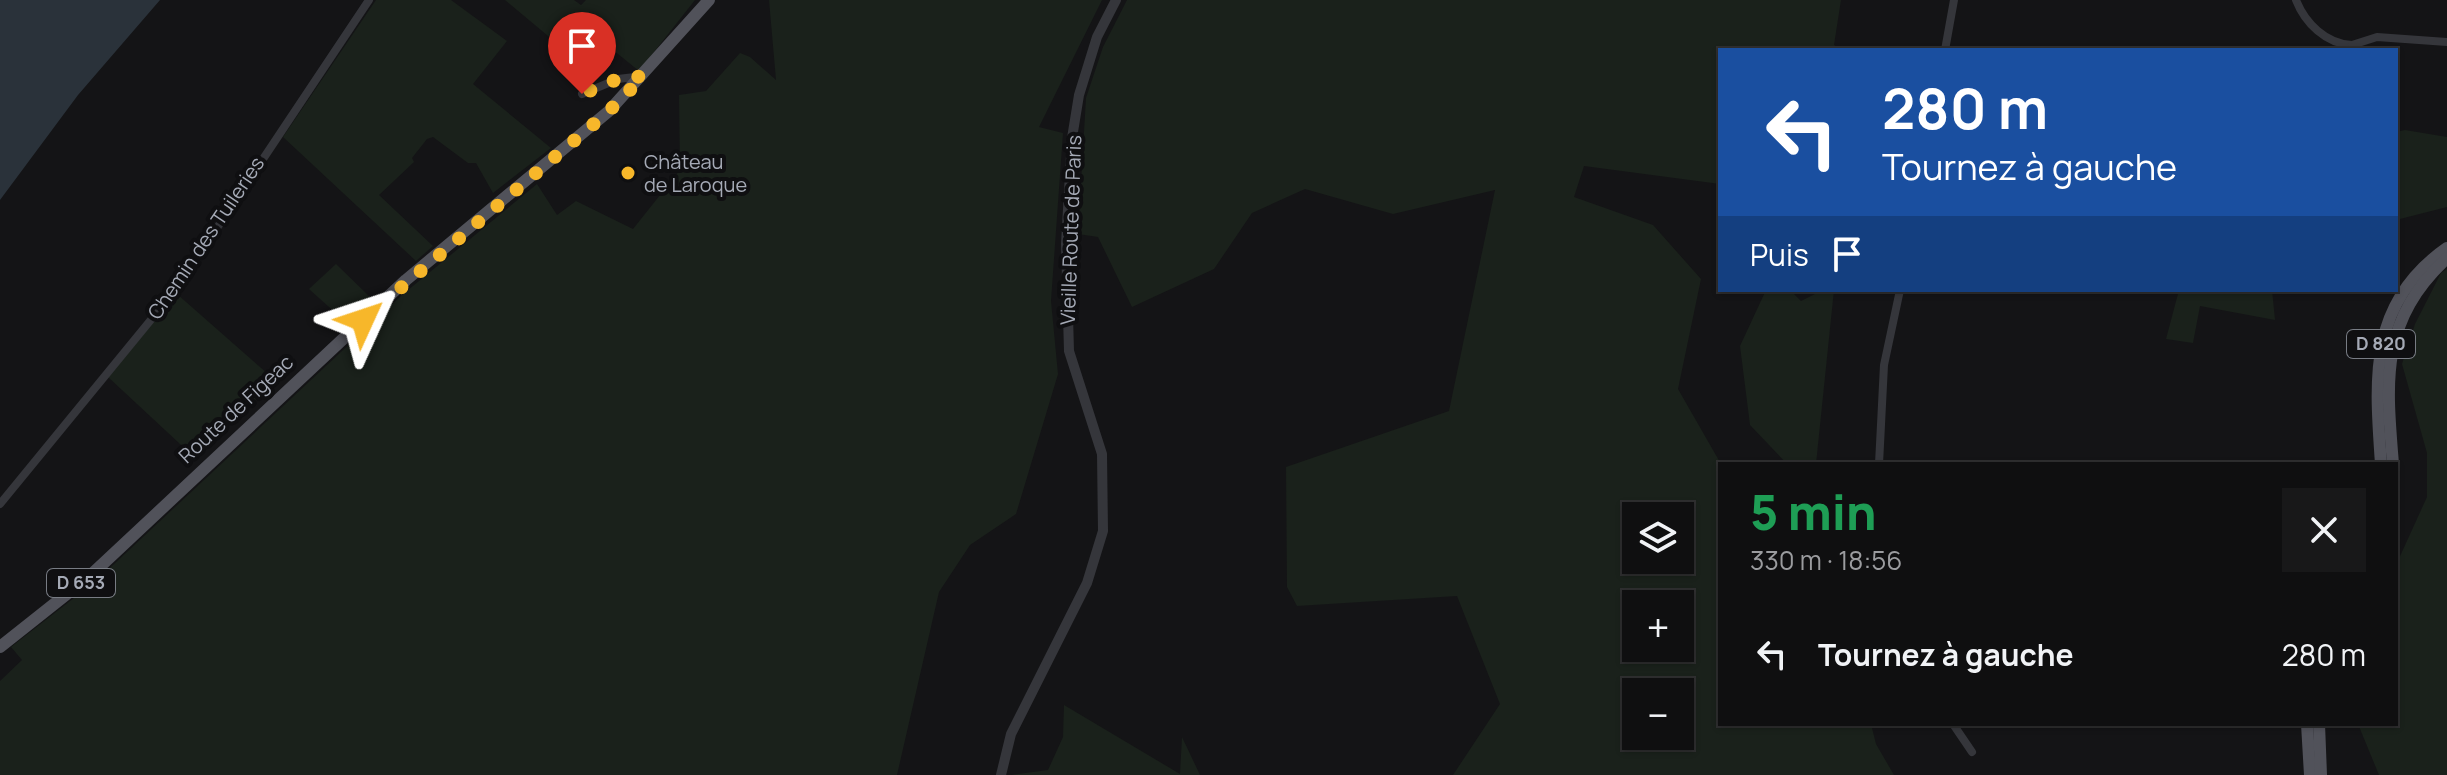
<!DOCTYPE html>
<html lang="fr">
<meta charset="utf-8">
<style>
body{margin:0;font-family:Manrope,sans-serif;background:#181819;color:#f1f3f6;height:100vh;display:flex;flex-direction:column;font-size:30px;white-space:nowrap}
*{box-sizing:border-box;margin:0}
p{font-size:26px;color:#9b9c9f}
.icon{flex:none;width:44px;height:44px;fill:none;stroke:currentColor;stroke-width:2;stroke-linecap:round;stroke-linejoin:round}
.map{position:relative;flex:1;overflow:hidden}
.side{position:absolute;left:1718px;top:462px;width:680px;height:264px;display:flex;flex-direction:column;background:#0f0f10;border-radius:0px;box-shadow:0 2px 6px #0004,0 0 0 2px #2f2f30}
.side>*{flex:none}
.banner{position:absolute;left:1718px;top:48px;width:680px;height:244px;border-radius:0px;box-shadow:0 2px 6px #0004,0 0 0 2px #2f2f30;background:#1a4fa0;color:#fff;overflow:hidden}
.fabs{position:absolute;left:1622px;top:502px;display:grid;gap:16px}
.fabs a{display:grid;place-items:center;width:72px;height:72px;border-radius:0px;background:#0f0f10;box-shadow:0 2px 6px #0004,0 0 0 2px #2f2f30;font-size:40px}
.pin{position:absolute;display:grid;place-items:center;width:68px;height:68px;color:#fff;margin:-82px -34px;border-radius:50% 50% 50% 0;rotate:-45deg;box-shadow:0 0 8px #0007}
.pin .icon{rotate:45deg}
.me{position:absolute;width:88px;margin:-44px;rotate:48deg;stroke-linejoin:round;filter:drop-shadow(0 0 6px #0008)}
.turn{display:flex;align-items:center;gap:28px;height:168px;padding:0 32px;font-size:36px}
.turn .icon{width:104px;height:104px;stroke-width:2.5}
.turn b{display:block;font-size:56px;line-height:68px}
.then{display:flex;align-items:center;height:76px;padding:0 32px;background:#0003;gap:16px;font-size:30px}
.round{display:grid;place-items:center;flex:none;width:84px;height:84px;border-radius:0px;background:#181819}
.overview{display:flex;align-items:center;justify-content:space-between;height:136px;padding:0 32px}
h1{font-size:48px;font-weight:800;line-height:60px;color:#1e9e55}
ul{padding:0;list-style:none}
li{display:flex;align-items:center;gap:24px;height:112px;padding:0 32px}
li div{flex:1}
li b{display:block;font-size:30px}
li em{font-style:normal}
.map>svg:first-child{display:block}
</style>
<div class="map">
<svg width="2447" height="775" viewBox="0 0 2447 775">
<rect width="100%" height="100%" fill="#141416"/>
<g fill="#1a211b" fill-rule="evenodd">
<path d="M376,0H451L507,41L473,84L551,148L493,193L476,163H468L433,137L427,139L412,158L414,162L379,195L433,246L416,261L283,137Z"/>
<path d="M505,0H574L581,5L586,0H695L639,71L581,24L560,46Z"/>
<path d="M769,0H1102L1039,127L1063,133L1051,301L1058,374L1016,514L970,545L939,592L897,775H0V681L22,660L11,647L97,580L402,295L537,184L557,215L576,201L633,229L680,170L679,95L706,91L740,53L750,57L776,80Z"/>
<path d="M1127,0H1841L1834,45L1843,50H1720V184L1584,166L1574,197L1653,225L1701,279L1678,389L1721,464L1720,724H1871L1876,744L1894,775H1453L1500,704L1457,596L1297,606L1287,587L1286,467L1449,411L1495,190L1393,214L1305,189L1252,213L1214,269L1132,307L1098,237L1078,234L1086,98L1103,47ZM1636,516H1680V560H1636ZM1636,604H1680V648H1636ZM1636,692H1680V736H1636Z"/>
<path d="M2405,130L2447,137V207L2396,220V132Z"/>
<path d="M336,264L373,300L348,324L309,289Z"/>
<path d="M2447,269V775H2379L2358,724H2396V565L2427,497V453L2402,364L2415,324L2441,273Z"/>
<path d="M1766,290H1790L1801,301L1823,290H1834L1816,464H1787L1750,425L1740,346Z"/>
<path d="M2179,290H2272L2275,320L2200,306L2193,343L2166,339Z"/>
<path d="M177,294L276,381L194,457L108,377Z"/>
<path d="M1064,705L1180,774L1182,737L1200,775H1011L1048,770L1063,737Z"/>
</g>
<path fill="#2a323a" d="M0,0H160L78,95L0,200Z"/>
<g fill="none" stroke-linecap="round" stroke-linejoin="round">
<g stroke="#35363b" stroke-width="8">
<path d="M2296,0C2305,23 2326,44 2352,45L2355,50"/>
<path d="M2352,45L2377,37L2447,42"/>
<path d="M1945,50L1954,0"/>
<path d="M582,94L618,79L643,76"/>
<path d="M1879,464L1884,365L1900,290"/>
<path d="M0,504L177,288L369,0"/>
<path d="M1953,724L1972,752"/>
</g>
<path stroke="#35363b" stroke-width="10" d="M1001,775L1011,734L1087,583L1103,531L1102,454L1069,351L1066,244L1072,138L1079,95L1097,37L1116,0"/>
<g stroke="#51525a" stroke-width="12">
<path d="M2381,464C2375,378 2368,303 2447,248"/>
<path d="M2393,464C2386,379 2380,320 2447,258"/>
<path d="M0,647L92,574L406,280L609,111L709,0"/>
<path d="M2307,724L2310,775"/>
<path d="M2319,724L2321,775"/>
</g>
</g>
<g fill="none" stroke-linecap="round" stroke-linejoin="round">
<path stroke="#f7b72a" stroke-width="14" stroke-dasharray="0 25.2" d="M363,320L609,111L644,76L618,79L582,94"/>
</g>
<circle fill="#f7b72a" stroke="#0f0f11" stroke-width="3" cx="628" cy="173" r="8"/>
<g text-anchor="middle" stroke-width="8" stroke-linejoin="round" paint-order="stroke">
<g fill="#0f0f11" stroke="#787c84" stroke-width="2">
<rect x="2347" y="330" width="68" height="28" rx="6"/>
<rect x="47" y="569" width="68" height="28" rx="6"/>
</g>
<g font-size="18" font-weight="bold" fill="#a5aab6">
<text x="2381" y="350">D 820</text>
<text x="81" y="589">D 653</text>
</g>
<g font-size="20" fill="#a5aab6" stroke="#0f0f11" text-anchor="start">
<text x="644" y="169">Château<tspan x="644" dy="23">de Laroque</tspan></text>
</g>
<g font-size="20" fill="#a5aab6" stroke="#0f0f11">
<text transform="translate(1071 230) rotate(-88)" y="7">Vieille Route de Paris</text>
<text transform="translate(206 238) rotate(-56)" y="7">Chemin des Tuileries</text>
<text transform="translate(236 409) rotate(-43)" y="7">Route de Figeac</text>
</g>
</g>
</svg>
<div class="fabs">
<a><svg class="icon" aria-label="layers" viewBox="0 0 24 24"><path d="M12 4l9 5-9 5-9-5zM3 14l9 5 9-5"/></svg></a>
<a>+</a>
<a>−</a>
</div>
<div class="pin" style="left:582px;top:94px;background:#d93025"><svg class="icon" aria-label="arrive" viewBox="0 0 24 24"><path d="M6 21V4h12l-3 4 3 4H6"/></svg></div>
<svg class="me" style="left:363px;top:320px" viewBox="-20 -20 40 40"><path d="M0-17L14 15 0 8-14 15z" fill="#f7b72a" stroke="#fff" stroke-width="4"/></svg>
<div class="banner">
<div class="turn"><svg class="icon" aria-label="left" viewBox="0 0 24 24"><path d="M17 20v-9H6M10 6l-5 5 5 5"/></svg><div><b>280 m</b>Tournez à gauche</div></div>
<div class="then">Puis<svg class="icon" aria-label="arrive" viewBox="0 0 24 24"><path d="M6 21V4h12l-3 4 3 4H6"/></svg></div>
</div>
<section class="side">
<div class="overview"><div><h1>5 min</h1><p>330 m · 18:56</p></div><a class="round"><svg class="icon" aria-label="close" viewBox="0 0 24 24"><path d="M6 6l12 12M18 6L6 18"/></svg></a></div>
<ul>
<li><svg class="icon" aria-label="left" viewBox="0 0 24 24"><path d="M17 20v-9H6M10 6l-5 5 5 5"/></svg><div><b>Tournez à gauche</b></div><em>280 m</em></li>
</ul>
</section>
</div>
